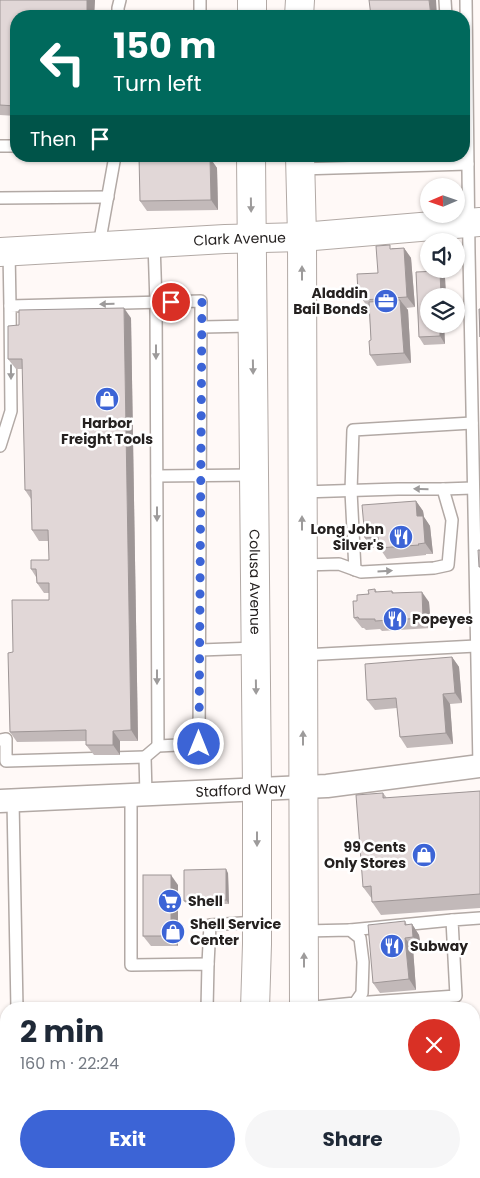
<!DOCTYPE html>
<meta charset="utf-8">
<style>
body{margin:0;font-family:Poppins,sans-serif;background:#f6f6f7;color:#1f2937;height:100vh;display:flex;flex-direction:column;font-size:19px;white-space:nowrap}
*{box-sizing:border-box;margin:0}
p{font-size:16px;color:#747a83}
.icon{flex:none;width:28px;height:28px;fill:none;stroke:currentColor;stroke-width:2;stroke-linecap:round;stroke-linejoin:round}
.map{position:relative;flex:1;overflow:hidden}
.drawer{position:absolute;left:0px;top:1002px;width:480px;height:176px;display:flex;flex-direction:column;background:#fff;border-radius:20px 20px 0 0;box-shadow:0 1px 4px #0004}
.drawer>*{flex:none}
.banner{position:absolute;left:10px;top:10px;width:460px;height:152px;border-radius:20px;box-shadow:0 1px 4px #0004;background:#00695c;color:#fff;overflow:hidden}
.needle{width:32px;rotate:268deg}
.tools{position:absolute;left:420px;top:178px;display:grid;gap:10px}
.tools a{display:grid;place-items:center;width:45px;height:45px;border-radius:50%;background:#fff;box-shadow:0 1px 4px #0004;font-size:25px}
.pin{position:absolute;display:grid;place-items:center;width:42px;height:42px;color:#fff;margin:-21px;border:2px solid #fff;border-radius:50%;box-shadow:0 1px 5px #0007}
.me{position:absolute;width:55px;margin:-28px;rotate:0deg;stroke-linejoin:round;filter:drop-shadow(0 0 4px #0008)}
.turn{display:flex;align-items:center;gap:18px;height:105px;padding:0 20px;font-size:22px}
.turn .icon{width:65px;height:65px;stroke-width:2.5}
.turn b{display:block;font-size:35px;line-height:42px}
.then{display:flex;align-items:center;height:48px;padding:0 20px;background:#0003;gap:10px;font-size:19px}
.round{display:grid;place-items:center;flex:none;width:52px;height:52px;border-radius:26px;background:#f6f6f7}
.headline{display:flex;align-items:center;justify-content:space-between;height:85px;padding:0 20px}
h1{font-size:30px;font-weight:700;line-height:38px}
.action{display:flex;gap:10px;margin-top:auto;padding:10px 20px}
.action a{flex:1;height:58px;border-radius:30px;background:#3c64d6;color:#fff;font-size:20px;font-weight:700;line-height:58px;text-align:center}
.action a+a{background:#f6f6f7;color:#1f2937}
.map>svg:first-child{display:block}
</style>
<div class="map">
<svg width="480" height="1178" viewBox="0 0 480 1178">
<rect width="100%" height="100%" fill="#fff9f7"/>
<path fill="#faebe6" d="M480,1064V1178H468V1173L474,1172V1065Z"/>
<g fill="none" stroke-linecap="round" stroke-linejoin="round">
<g stroke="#b2a9a5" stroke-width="14">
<g id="lane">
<path d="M200,0V16"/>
<path d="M445,0L446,16"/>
<path d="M466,0L469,253L479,766"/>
<path d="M118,16V8L120,0"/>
<path d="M0,146H16"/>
<path d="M300,169L468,164"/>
<path d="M0,198L108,197"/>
<path d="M154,243L156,303L158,746"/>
<path d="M99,245L115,156"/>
<path d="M9,251L10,306"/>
<path d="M202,327L252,326"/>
<path d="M0,446L11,411L10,306L201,301L199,744L158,746L145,757L146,795"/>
<path d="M157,476L254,475"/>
<path d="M443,489L473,488"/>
<path d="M302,492L398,489H443L452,520L448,565L434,568L361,572L339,564L303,565"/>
<path d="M355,570L351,491L353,430L472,423"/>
<path d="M200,650L256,648"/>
<path d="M303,655L476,646"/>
<path d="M0,740L6,739V761L145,757"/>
<path d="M131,795V965L208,964L207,1009"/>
<path d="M13,801L17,1009"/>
<path d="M350,930L452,920"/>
<path d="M304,931L350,930L360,938L363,962L362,993L355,1003L304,1008"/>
<path d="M208,964L210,925L257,922"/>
<path d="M355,1003L456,996L452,920L480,918"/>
<path d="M474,1033L480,1032"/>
<path d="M46,1172V1178"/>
<path d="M202,1172V1178"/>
<path d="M453,1172V1178"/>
</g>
</g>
<g stroke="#b2a9a5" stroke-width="25">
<g id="street">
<path id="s1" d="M0,801L327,786L480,766"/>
</g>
</g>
<g stroke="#b2a9a5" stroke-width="30">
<g id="secondary">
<path id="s2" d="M0,252L225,239L302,237L480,222"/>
</g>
</g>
<g stroke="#b2a9a5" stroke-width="30">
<g id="highway">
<path d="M252,16V0"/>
<path d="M299,16L300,0"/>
<path id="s3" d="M251,156L257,790V944L255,1009"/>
<path d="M300,156L302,237L304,1009"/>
<path d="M252,1172V1178"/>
<path d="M305,1172V1178"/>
</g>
</g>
<use href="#lane" stroke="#fff" stroke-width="11"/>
<use href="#street" stroke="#fff" stroke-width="22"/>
<use href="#secondary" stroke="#fff" stroke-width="28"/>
<use href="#highway" stroke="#fff" stroke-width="28"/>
</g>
<g fill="#c2b9b9">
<path d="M0,0H95L94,16H16V116L0,115Z"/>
<path d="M181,156V158H210L217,168L218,210L147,211L140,201Z"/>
<path d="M392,248H404L411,258L415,307L406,308L408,310L411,363L377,366L370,355L371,340L369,309L358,293L378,273Z"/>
<path d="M440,271L445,278L446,296H429V324H444L445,344L424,345L419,337L416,272Z"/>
<path d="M131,318L138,741H120V755H94L86,745V741L17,742L10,732L13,652L49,600V593H44L37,583L36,577L31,569L49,560V541H39L32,530L31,499L25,490L23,369H16L8,359L19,325Z"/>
<path d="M416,501L423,511L424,517L430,526L433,554H426V555L387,559L379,547L372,548L365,538Z"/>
<path d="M375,589L377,592L392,591L394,593L429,602L431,628L382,631L380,629L366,630L364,628H362L354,618L357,601Z"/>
<path d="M452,657L459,667L462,703L450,704L453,744L407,748L400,737L397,708L375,710L367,700Z"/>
<path d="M480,791V908L381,915L372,902V899L363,887L383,793L387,798Z"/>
<path d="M228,873L229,904H187L184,901Z"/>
<path d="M178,885V946H151L143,936Z"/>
<path d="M405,921L407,925L412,924L419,935L421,947L413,948L416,990L380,993L373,983Z"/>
</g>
<g fill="#9e9696">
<path d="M87,0H95L94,16H87Z"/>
<path d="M429,0H436L437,16H431Z"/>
<path d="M174,156H181V169L174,158Z"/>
<path d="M210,158L217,168L218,210L211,200Z"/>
<path d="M404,248L411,258L415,307L407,297Z"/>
<path d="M440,271L445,278L446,296H441Z"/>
<path d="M400,300L408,310L411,363L404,353Z"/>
<path d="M124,308L131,318L138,741L131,730Z"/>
<path d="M440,324H444L445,344L440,336Z"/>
<path d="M416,501L423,511L424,517L430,526L433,554L425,543L417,516Z"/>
<path d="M422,592L429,602L431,628L423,618Z"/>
<path d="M452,657L459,667L462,703L455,693Z"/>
<path d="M443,694L450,704L453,744L446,733Z"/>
<path d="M113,731L120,741V755L113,745Z"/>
<path d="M226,869L228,873L229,904L226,900Z"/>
<path d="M171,875L178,885V946L171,936Z"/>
<path d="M412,924L419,935L421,947L413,937Z"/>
<path d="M405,938L413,948L416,990L409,979Z"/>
<path d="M21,1172H27L28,1178H21Z"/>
</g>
<g fill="#e1d7d7" stroke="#9e9696">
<path d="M0,0H87V16H16V106L0,105Z"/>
<path d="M369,0H429L431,16H371Z"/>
<path d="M139,156H174V158H210L211,200L140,201Z"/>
<path d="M390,245V249L404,248L407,297L363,300L362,293H358L357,274L378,273L376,246Z"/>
<path d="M440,271L441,296H429V324H440V336L419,337L416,272Z"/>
<path d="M400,300L404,353L370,355L369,341L371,340L369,302Z"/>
<path d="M124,308L131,730L113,731V745H86V730L10,732L8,653L13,652L12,600H49V583H37L36,569H31V560H49L48,530H32L31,490H25L22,359H8V326L19,325V310Z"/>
<path d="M479,309H480V337Z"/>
<path d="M416,501L417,516H423L425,543L418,544L419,545L379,548L378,537L365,538L362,505Z"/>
<path d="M478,550H480V567H479Z"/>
<path d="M375,589V592L392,591V593L422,592L423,618L375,621V619H359L358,617L354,618L353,601H357V595L369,594L368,590Z"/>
<path d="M452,657L455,693L443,694L446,733L400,737L396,698L367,700L365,664Z"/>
<path d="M480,791V894L372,902L371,886L363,887L356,795L383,793V798Z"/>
<path d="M226,869V900L184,901V870Z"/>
<rect x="143" y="875" width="28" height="61"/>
<path d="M405,921V925L412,924L413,937L405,938L409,979L373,983L368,925Z"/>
<path d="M0,1089H6V1172H21V1178H0Z"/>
</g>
<defs><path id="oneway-solid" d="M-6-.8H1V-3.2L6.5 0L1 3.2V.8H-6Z" transform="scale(1.25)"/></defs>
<g fill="#9d9b9b">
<use href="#oneway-solid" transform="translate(251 205) rotate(89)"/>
<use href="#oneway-solid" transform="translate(302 273) rotate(-90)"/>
<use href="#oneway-solid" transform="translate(107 304) rotate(179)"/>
<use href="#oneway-solid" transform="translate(156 352) rotate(90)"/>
<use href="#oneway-solid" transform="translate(253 367) rotate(89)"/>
<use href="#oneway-solid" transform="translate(11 372) rotate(90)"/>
<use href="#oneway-solid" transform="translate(421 489) rotate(-179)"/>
<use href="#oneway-solid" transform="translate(157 514) rotate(90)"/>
<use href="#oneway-solid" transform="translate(302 523) rotate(-90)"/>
<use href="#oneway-solid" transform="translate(385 571) rotate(-3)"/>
<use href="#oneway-solid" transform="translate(157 677) rotate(90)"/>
<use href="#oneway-solid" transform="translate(256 687) rotate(89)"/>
<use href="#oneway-solid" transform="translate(303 738) rotate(-90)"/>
<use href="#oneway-solid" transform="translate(257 839) rotate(90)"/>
<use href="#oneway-solid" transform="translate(304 960) rotate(-90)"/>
</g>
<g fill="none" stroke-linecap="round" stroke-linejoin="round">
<path stroke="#3c64d6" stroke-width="9" stroke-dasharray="0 16.2" d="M171,302L202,301L199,744"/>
</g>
<defs>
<g id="office-disc" transform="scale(1.25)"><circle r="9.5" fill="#3c64d6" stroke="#fff"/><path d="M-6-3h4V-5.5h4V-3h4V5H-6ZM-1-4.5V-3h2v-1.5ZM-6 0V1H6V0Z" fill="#fff"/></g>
<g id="shop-disc" transform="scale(1.25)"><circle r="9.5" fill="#3c64d6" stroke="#fff"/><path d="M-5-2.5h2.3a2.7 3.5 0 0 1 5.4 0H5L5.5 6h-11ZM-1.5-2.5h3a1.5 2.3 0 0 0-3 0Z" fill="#fff"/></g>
<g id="restaurant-disc" transform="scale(1.25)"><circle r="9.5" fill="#3c64d6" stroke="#fff"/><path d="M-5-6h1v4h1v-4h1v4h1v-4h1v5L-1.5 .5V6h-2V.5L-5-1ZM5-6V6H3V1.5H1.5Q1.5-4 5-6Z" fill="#fff"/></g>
<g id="supermarket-disc" transform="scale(1.25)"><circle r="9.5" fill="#3c64d6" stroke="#fff"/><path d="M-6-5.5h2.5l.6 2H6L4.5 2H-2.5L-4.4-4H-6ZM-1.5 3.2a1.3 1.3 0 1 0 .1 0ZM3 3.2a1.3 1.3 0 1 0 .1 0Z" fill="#fff"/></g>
</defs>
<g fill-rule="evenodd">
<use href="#office-disc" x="386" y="301"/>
<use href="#shop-disc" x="107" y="399"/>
<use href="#restaurant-disc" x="401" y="537"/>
<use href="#restaurant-disc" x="395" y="619"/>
<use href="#shop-disc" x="424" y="855"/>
<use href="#supermarket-disc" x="170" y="901"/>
<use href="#shop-disc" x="173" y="932"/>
<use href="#restaurant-disc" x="392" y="946"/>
</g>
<g text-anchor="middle" stroke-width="5" stroke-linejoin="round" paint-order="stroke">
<g font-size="14" fill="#252120" stroke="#fff">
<text dy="5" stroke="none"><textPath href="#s2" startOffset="240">Clark Avenue</textPath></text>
<text dy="5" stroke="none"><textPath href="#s3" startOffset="426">Colusa Avenue</textPath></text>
<text dy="5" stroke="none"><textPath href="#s1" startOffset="241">Stafford Way</textPath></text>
</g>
<g font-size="14" font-weight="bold" fill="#252120" stroke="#fff" text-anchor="start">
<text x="368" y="298" text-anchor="end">Aladdin<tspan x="368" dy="16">Bail Bonds</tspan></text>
<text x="107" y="428" text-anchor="middle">Harbor<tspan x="107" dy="16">Freight Tools</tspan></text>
<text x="384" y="534" text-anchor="end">Long John<tspan x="384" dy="16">Silver's</tspan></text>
<text x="412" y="624">Popeyes</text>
<text x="406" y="852" text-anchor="end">99 Cents<tspan x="406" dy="16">Only Stores</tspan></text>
<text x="188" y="906">Shell</text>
<text x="190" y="929">Shell Service<tspan x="190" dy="16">Center</tspan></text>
<text x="410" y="951">Subway</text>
</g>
</g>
</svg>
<div class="tools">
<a><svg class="needle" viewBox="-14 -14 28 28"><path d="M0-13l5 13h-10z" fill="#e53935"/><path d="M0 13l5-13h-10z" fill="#747a83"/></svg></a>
<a><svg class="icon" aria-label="sound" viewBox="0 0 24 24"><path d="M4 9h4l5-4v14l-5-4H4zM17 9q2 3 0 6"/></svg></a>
<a><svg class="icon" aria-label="layers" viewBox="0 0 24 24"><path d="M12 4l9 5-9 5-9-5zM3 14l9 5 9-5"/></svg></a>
</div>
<div class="pin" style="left:171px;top:302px;background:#d93025"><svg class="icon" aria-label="arrive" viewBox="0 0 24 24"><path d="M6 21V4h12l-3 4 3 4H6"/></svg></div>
<svg class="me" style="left:199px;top:744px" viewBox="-20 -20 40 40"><circle r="17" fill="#3c64d6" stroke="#fff" stroke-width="3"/><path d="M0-11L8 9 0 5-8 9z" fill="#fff"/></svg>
<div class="banner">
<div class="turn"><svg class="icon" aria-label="left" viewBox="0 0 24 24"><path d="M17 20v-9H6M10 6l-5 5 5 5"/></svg><div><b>150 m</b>Turn left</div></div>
<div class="then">Then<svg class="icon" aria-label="arrive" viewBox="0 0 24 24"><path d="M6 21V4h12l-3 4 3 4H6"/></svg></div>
</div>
<section class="drawer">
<div class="headline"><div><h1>2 min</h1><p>160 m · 22:24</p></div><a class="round" style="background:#d93025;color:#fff"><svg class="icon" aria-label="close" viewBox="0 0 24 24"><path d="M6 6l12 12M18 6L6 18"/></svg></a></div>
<div class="action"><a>Exit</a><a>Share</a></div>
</section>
</div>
